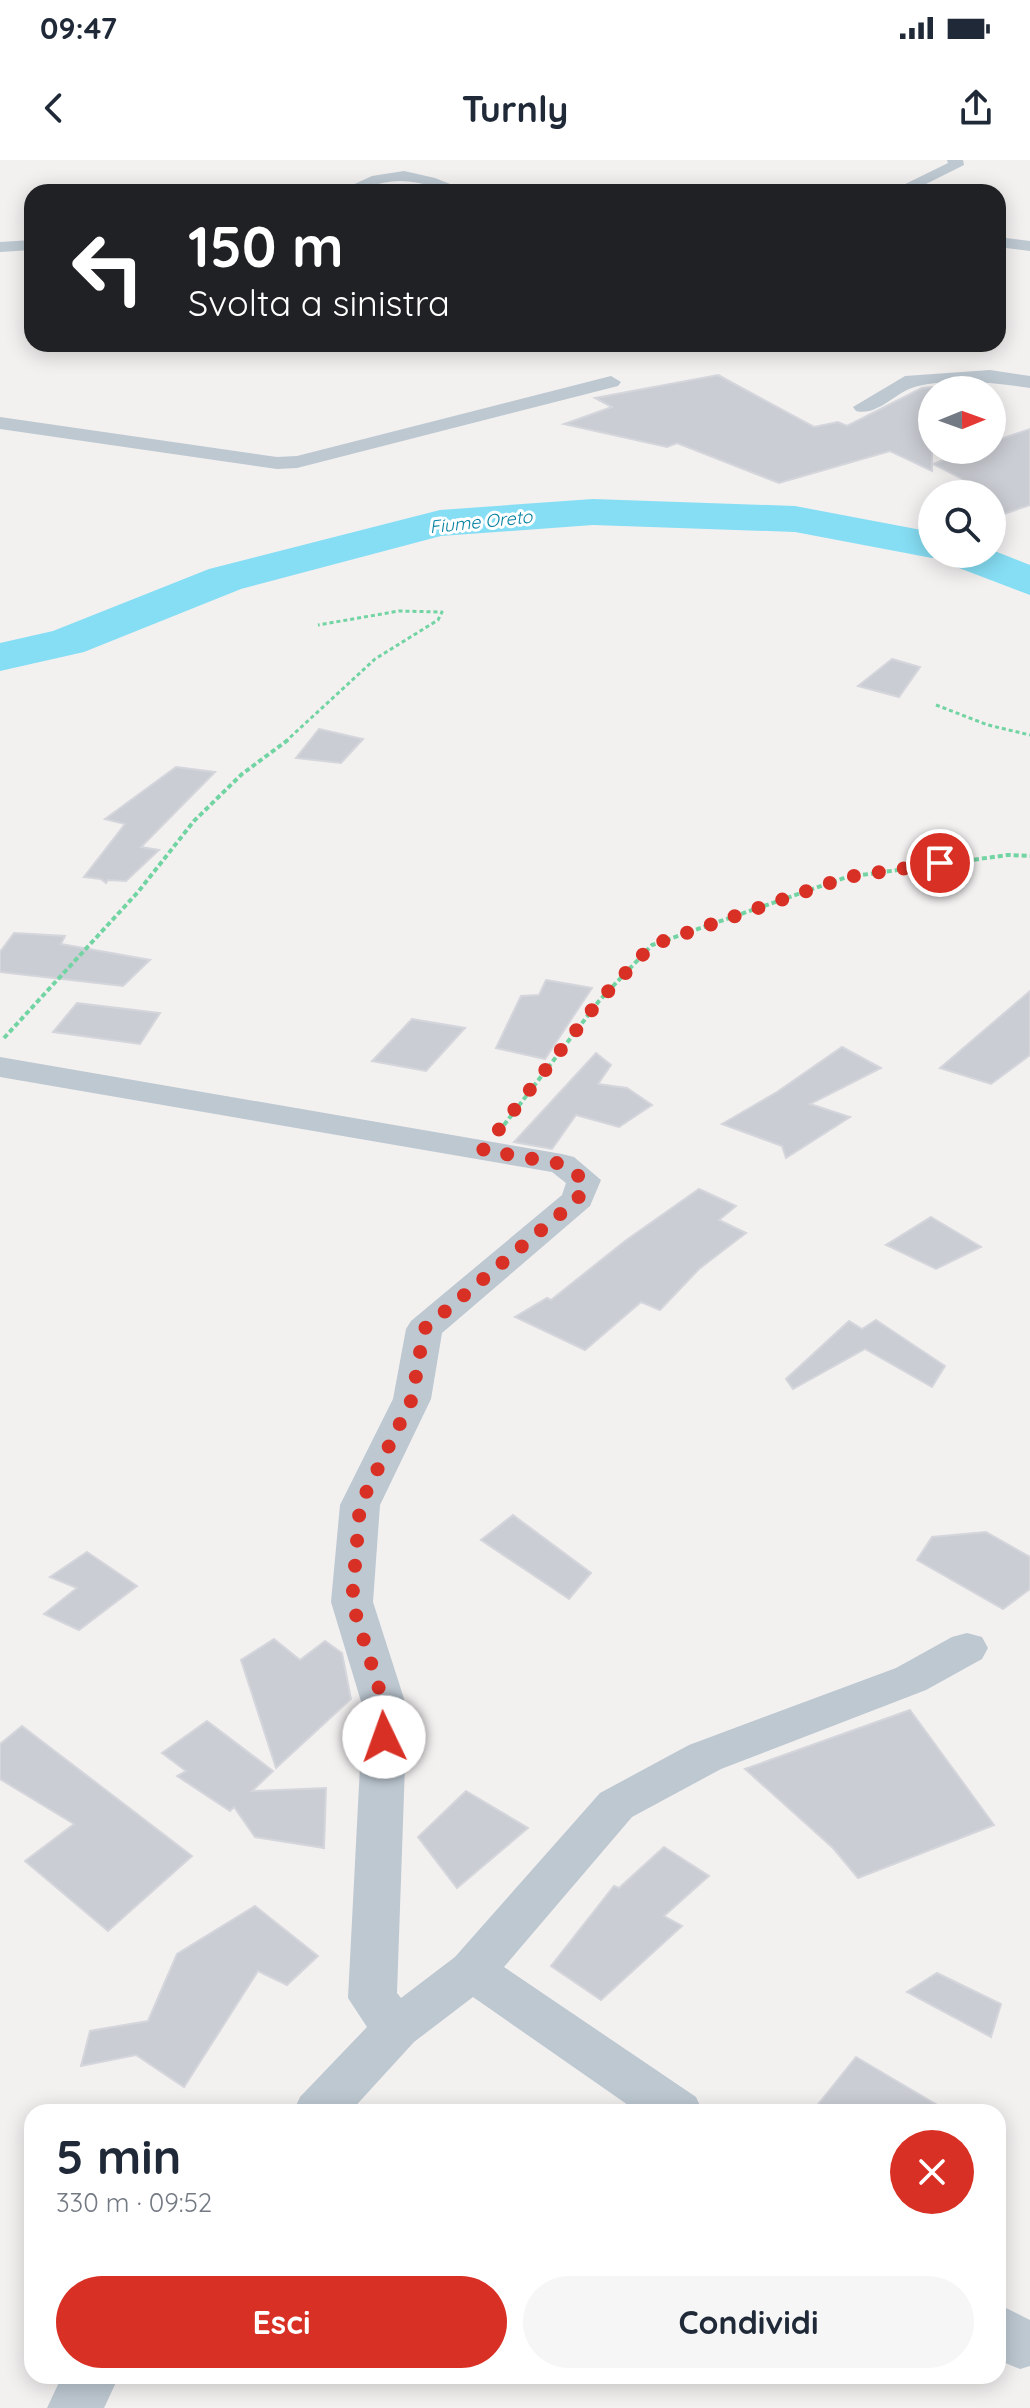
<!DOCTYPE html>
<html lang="it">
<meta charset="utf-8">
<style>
body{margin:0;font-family:Quicksand,sans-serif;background:#f6f6f7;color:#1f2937;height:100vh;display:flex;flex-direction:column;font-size:30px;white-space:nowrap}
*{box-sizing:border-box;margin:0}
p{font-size:26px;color:#747a83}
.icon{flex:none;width:44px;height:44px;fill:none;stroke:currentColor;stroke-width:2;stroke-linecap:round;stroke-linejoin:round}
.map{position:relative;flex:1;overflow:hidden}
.details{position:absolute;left:24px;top:1944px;width:982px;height:280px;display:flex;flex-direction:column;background:#fff;border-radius:24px;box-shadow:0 4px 20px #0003}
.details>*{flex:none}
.top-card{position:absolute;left:24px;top:24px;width:982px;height:168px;border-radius:24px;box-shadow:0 4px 20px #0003;background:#202124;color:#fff;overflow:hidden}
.needle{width:52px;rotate:89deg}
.controls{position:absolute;left:918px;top:216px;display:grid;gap:16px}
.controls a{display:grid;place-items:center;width:88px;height:88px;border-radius:50%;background:#fff;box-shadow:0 4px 20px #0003;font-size:40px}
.pin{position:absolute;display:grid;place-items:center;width:68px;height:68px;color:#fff;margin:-34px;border:4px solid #fff;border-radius:50%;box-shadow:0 2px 8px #0007}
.me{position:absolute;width:88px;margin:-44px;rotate:357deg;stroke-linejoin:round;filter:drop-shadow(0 0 6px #0008)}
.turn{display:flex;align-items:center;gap:28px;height:168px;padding:0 32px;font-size:36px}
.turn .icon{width:104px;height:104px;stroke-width:2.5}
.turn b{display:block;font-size:56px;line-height:68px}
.round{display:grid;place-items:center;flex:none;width:84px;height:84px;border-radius:42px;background:#f6f6f7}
.overview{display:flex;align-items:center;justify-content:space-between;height:136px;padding:0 32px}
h1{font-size:48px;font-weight:700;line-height:60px}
.action{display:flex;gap:16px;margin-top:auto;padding:16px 32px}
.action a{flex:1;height:92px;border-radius:48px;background:#d93025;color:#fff;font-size:32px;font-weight:700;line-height:92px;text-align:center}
.action a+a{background:#f6f6f7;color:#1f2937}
.status{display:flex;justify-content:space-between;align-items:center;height:56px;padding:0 40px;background:#fff;direction:ltr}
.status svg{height:22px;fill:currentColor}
header{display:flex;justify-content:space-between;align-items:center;height:104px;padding:0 32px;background:#fff;font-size:36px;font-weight:700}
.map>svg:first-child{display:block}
</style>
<div class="status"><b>09:47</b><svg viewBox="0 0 49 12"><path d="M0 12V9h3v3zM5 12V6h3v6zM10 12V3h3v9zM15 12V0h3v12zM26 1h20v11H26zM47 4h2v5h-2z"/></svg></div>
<header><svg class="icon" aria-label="back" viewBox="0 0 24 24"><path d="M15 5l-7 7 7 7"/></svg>Turnly<svg class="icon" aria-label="share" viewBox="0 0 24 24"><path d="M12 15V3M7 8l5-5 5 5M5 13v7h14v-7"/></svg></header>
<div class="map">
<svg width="1030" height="2248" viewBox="0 0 1030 2248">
<rect width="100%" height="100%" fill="#f3f0f0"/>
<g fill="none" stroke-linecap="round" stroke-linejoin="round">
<path fill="#86def4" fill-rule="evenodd" d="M593,339L795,346L932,372V394H992V390L1030,405V435L946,403L941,396L932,398L795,372L593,365L441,376L241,429L84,492L0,511V483L53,471L209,409L440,350Z"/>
</g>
<g fill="#cacdd3" stroke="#d4d6dc" stroke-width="2">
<path d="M718,215L814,267L838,262L847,266L922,228L932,227V311L890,291L779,323L677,283L667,287L564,264L612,247L595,238Z"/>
<path d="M1030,269V345L992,358V334L933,304L971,290H992V282Z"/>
<path d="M892,499L920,507L899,537L858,526Z"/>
<path d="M319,569L363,579L341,603L296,598Z"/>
<path d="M176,607L215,612L141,687L159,690L126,721L108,720L106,723L101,719L84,717L125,664L105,659Z"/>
<path d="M14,773L65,776L61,784L150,800L123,826L0,812V792Z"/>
<path d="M546,820L592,828L545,899L496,888L521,836L539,835Z"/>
<path d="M1030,831V895L991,924L940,908Z"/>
<path d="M77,843L160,853L140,884L53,872Z"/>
<path d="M412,859L465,868L426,911L372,901Z"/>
<path d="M842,887L881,908L810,944L850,957L786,998L782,986L722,964L777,932Z"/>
<path d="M596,893L611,905L598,924L627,928L652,945L619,967L576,955L552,989L514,982Z"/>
<path d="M699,1029L736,1046L719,1060L746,1073L699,1109L660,1150L641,1142L585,1190L515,1157L547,1138L551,1140L625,1081Z"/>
<path d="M931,1057L981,1087L936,1109L886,1085Z"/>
<path d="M876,1160L945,1206L932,1227L865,1189L793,1229L786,1219L849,1161L862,1169Z"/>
<path d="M513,1355L591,1413L569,1439L481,1380Z"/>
<path d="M986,1372L1030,1397V1429L1003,1449L917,1400L932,1377Z"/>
<path d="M87,1392L137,1426L79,1470L44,1454L77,1428L50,1417Z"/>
<path d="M274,1479L300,1500L325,1481L342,1493L351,1539L276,1608L241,1500Z"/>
<path d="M910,1550L994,1665L858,1718L833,1688L745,1609Z"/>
<path d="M207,1561L273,1611L252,1631L326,1628L324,1688L255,1677L234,1647L230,1651L177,1616L186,1611L162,1593Z"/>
<path d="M22,1566L192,1696L108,1771L25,1701L74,1664L0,1619V1584Z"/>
<path d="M466,1631L528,1668L457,1728L418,1677Z"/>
<path d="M664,1687L709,1716L664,1756L682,1766L601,1840L551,1806L614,1726L619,1728Z"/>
<path d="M255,1746L318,1796L287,1825L258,1811L184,1927L136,1895L81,1906L90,1871L148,1861L177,1794Z"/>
<path d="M937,1813L1001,1844L991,1877L907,1832Z"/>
<path d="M856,1897L949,1952H812Z"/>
</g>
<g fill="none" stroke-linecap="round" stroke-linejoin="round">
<g stroke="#71d4a2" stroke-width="3" stroke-dasharray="4 3" stroke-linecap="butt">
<path d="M936,545L988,565L1030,575"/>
<path d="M285,582L375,499L438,460L442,452L399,451L318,465"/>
</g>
<g stroke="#71d4a2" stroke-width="4" stroke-dasharray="5 3" stroke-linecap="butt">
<path d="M4,878L138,732L194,661L242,614L288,580"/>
<path d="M504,965L599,841L652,785L847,717L1008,695L1030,696"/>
</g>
<g fill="#bdc8d1" fill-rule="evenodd">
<path d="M947,0H963L964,5L910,32H889L948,3Z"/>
<path d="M404,11L435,18L470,32C444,32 424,21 400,21C378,21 359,32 337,32L372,16Z"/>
<path d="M998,77L1030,81V91L998,87Z"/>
<path d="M32,80V90L0,92V82Z"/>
<path d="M990,210L1030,216V228C996,223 952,218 918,226C897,230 878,257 856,251L853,247L905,216Z"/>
<path d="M611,216L621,222L618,226L297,308L277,309L0,269V257L277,297L297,296Z"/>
<path d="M0,897L562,994L574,997L601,1020L590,1046L442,1173L431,1239L380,1345L373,1442L407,1548L397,1833L401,1838L455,1797L600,1633L689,1585L896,1508L952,1477L967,1473L982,1477L988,1488L982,1499L926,1530L721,1609L632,1657L504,1807L696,1937L703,1952H638L473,1837L414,1882L350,1952H293L300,1937L367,1867L348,1838L363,1548L331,1442L340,1345L393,1239L406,1169L411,1161L562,1035L566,1023L552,1012L0,917Z"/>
<path d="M998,2144L1030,2160V2206L1020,2209L998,2200Z"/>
<path d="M62,2216H119L104,2248H47Z"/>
</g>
</g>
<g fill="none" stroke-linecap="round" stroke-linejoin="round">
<path stroke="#d93025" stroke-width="14" stroke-dasharray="0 25.2" d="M384,1577L385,1548L352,1442L360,1345L412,1239L424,1169L578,1039L584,1020L562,1004L483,990L599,841L652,785L847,717L940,703"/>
</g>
<g text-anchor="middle" stroke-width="6" stroke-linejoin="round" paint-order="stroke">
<g font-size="18" font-style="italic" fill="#0380a0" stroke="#fff">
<text transform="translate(481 362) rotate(-6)" y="6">Fiume Oreto</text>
</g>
</g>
</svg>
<div class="controls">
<a><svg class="needle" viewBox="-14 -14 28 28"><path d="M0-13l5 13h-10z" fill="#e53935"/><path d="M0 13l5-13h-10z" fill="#747a83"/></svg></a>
<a><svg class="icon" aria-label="search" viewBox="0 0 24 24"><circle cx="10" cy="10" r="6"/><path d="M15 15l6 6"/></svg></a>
</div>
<div class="pin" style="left:940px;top:703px;background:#d93025"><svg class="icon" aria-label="arrive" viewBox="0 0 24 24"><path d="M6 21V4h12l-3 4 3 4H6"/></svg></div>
<svg class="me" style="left:384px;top:1577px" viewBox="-20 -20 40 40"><circle r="19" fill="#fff"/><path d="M0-13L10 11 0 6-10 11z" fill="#d93025"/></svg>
<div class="top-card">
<div class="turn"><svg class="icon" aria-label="left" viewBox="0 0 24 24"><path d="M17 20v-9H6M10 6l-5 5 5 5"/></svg><div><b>150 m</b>Svolta a sinistra</div></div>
</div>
<section class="details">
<div class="overview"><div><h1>5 min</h1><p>330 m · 09:52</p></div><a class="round" style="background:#d93025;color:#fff"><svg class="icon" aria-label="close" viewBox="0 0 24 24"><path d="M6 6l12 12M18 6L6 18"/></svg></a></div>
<div class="action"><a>Esci</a><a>Condividi</a></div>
</section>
</div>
